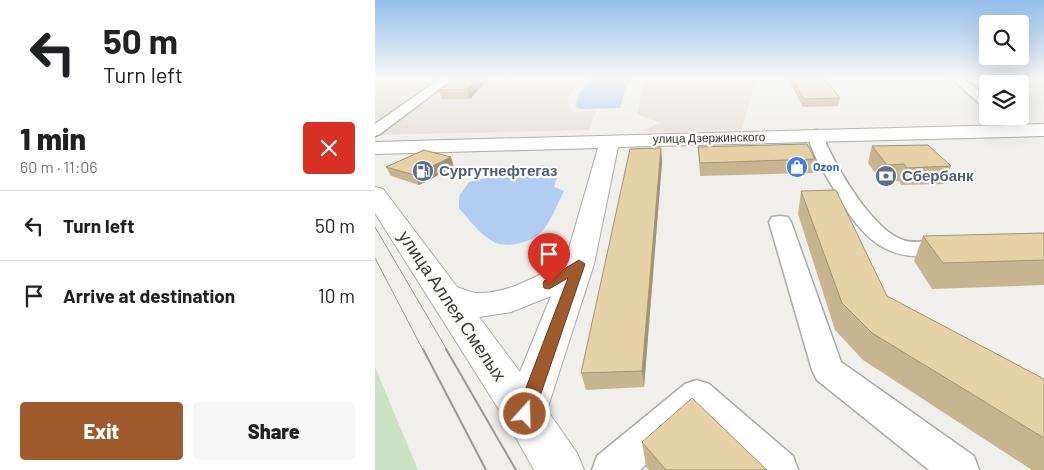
<!DOCTYPE html>
<meta charset="utf-8">
<style>
body{margin:0;font-family:Barlow,sans-serif;background:#f6f6f6;color:#202124;height:100vh;display:flex;flex-direction:column;font-size:19px;white-space:nowrap}
*{box-sizing:border-box;margin:0}
p{font-size:16px;color:#757577}
.icon{flex:none;width:28px;height:28px;fill:none;stroke:currentColor;stroke-width:2;stroke-linecap:round;stroke-linejoin:round}
.map{position:relative;flex:1;overflow:hidden}
.sheet{display:flex;flex-direction:column;background:#fff;width:375px}
.sheet>*{flex:none}
.top-card{background:#fff;color:#202124;overflow:hidden}
.buttons{position:absolute;left:604px;top:15px;display:grid;gap:10px}
.buttons a{display:grid;place-items:center;width:50px;height:50px;border-radius:5px;background:#fff;box-shadow:0 5px 20px #0002;font-size:25px}
.pin{position:absolute;display:grid;place-items:center;width:42px;height:42px;color:#fff;margin:-51px -21px;border-radius:50% 50% 50% 0;rotate:-45deg;box-shadow:0 0 5px #0007}
.pin .icon{rotate:45deg}
.me{position:absolute;width:55px;margin:-28px;rotate:20deg;stroke-linejoin:round;filter:drop-shadow(0 0 4px #0008)}
.turn{display:flex;align-items:center;gap:18px;height:105px;padding:0 20px;font-size:22px}
.turn .icon{width:65px;height:65px;stroke-width:2.5}
.turn b{display:block;font-size:35px;line-height:42px}
.round{display:grid;place-items:center;flex:none;width:52px;height:52px;border-radius:5px;background:#f6f6f6}
.overview{display:flex;align-items:center;justify-content:space-between;height:85px;padding:0 20px}
h1{font-size:30px;font-weight:800;line-height:38px}
.primary-button{display:flex;gap:10px;margin-top:auto;padding:10px 20px}
.primary-button a{flex:1;height:58px;border-radius:5px;background:#9f5a2d;color:#fff;font-size:20px;font-weight:800;line-height:58px;text-align:center}
.primary-button a+a{background:#f6f6f6;color:#202124}
ul{padding:0;list-style:none}
li{display:flex;align-items:center;gap:15px;height:70px;padding:0 20px;border-top:1px solid #e0e0e0}
li div{flex:1}
li b{display:block;font-size:19px}
li em{font-style:normal}
main{display:flex;flex:1;min-height:0}
.map>svg:first-child{display:block}
</style>
<main>
<section class="sheet">
<div class="top-card">
<div class="turn"><svg class="icon" aria-label="left" viewBox="0 0 24 24"><path d="M17 20v-9H6M10 6l-5 5 5 5"/></svg><div><b>50 m</b>Turn left</div></div>
</div>
<div class="overview"><div><h1>1 min</h1><p>60 m · 11:06</p></div><a class="round" style="background:#d93025;color:#fff"><svg class="icon" aria-label="close" viewBox="0 0 24 24"><path d="M6 6l12 12M18 6L6 18"/></svg></a></div>
<ul>
<li><svg class="icon" aria-label="left" viewBox="0 0 24 24"><path d="M17 20v-9H6M10 6l-5 5 5 5"/></svg><div><b>Turn left</b></div><em>50 m</em></li>
<li><svg class="icon" aria-label="arrive" viewBox="0 0 24 24"><path d="M6 21V4h12l-3 4 3 4H6"/></svg><div><b>Arrive at destination</b></div><em>10 m</em></li>
</ul>
<div class="primary-button"><a>Exit</a><a>Share</a></div>
</section>
<div class="map">
<svg width="669" height="470" viewBox="0 0 669 470">
<rect width="100%" height="100%" fill="#f0efec"/>
<g fill="#e7e2d8">
<path d="M0,78H208L192,99L198,112L221,111L214,130L0,135Z"/>
<path d="M269,78H381L367,130L289,132L268,131L284,123L262,114Z"/>
</g>
<path fill="#cbe2c4" d="M0,367L43,470H0Z"/>
<g fill="#b3ccf2">
<path d="M217,78H258L251,86L245,108L206,109L201,106L204,93Z"/>
<path d="M166,165L177,167L183,174L179,187L189,191C183,203 177,218 169,229C159,242 132,250 117,241C104,233 94,220 84,208V196L94,182Z"/>
</g>
<g fill="none" stroke-linecap="round" stroke-linejoin="round">
<g stroke="#abaaa7" stroke-width="3">
<g id="minor">
<path d="M66,78H79L5,134L0,136V124Z"/>
<path d="M576,78H588L612,97V107L607,106Z"/>
<path d="M621,116H638L655,130L652,133C641,136 628,125 621,116Z"/>
<path d="M441,130L447,132C450,136 450,141 452,146C466,174 497,229 528,240C544,246 564,236 581,241L585,246L581,251C513,269 487,240 456,184C447,169 436,152 433,135L435,132Z"/>
<path d="M405,216L413,217L416,222L466,362L599,456L604,470H554L442,380L437,370L394,222L397,217Z"/>
<path d="M322,380L334,384L418,456L423,470H376L322,417L265,470H217L222,456L310,384Z"/>
</g>
</g>
<g stroke="#abaaa7" stroke-width="2">
<path id="major" d="M669,124V136L243,147L219,264L172,410L202,453L209,470H159L135,427L0,213V187L8,189L82,287C88,289 95,292 101,293C133,294 164,276 191,259L223,148L0,154V142ZM176,296L145,372L104,317L136,312Z"/>
</g>
<use href="#minor" fill="#fff" fill-rule="evenodd"/>
<use href="#major" fill="#fff" fill-rule="evenodd"/>
<g stroke="#999997" stroke-width="1">
<path d="M0,227L72,350"/>
<path d="M0,258L48,350"/>
</g>
<g stroke="#999997" stroke-width="2">
<path d="M48,349L111,470"/>
<path d="M71,349L141,470"/>
</g>
</g>
<g fill="#c7b590">
<path d="M114,78L95,99H67L64,90Z"/>
<path d="M413,78H449L465,98L463,106L428,107L413,79Z"/>
<path d="M497,146L576,166L569,184L526,185L524,181L507,182L493,163Z"/>
<path d="M323,147L440,159L438,173L325,176Z"/>
<path d="M286,148L287,162L269,387L211,390L206,373Z"/>
<path d="M11,167H79L44,185L16,176Z"/>
<path d="M426,191L512,296L669,379V470H657L488,360L460,330L423,214Z"/>
<path d="M669,233V285L557,289L539,261L548,236Z"/>
<path d="M267,442L392,470H274L271,467Z"/>
</g>
<g fill="#a29376">
<path d="M103,78H114L95,99L92,89Z"/>
<path d="M286,148L287,162L269,387L267,371Z"/>
<path d="M76,157L79,167L44,185L39,175Z"/>
</g>
<g fill="#e7d2a8" stroke="#a29376">
<path d="M80,78H103L92,89L64,90Z"/>
<path d="M417,78H449L465,98L429,99Z"/>
<path d="M432,144L440,159L325,163L323,147Z"/>
<path d="M553,145L576,166L532,168L529,164L512,165L497,146Z"/>
<path d="M286,148L267,371L206,373L255,149Z"/>
<path d="M49,150L76,157L39,175L11,167Z"/>
<path d="M461,190L512,296L669,379V438L497,333L467,303L426,191Z"/>
<path d="M669,233V260L568,263L548,236Z"/>
<path d="M317,398L392,470H291L267,442Z"/>
</g>
<linearGradient id="sky" x2="0" y2="1"><stop stop-color="#93beec"/><stop offset="0.55" stop-color="#f8f8f6"/><stop offset="1" stop-color="#f8f8f6" stop-opacity="0"/></linearGradient>
<rect width="669" height="143" fill="url(#sky)"/>
<path fill="#9f5a2d" stroke="#673a1d" d="M204,260L210,264L159,414L156,419L150,422L144,419L141,414L193,278L174,289L169,288L168,284L169,281Z"/>
<defs>
<g id="shop-disc" transform="scale(1.125)"><circle r="9.5" fill="#3f7fe0" stroke="#fefcf9"/><path d="M-5-2.5h2.3a2.7 3.5 0 0 1 5.4 0H5L5.5 6h-11ZM-1.5-2.5h3a1.5 2.3 0 0 0-3 0Z" fill="#fff"/></g>
<g id="fuel-disc" transform="scale(1.125)"><circle r="9.5" fill="#5c6f8a" stroke="#fefcf9"/><path d="M-5.5-6h7V0h2V4h1.3V-2.5L3-4.5l.8-.8L6-3V5H2.5V1h-1V6h-7ZM-4.2-4.7v3.2H.2V-4.7Z" fill="#fff"/></g>
<g id="bank-disc" transform="scale(1.125)"><circle r="9.5" fill="#5c6f8a" stroke="#fefcf9"/><path d="M-6-4H6V4H-6ZM0-2.3a2.3 2.3 0 1 0 0 4.6a2.3 2.3 0 1 0 0-4.6Z" fill="#fff"/></g>
</defs>
<g fill-rule="evenodd">
<use href="#shop-disc" x="422" y="167"/>
<use href="#fuel-disc" x="48" y="171"/>
<use href="#bank-disc" x="511" y="176"/>
</g>
<g text-anchor="middle" stroke-width="4.5" stroke-linejoin="round" paint-order="stroke">
<g font-size="12" fill="#373736" stroke="#fefcf9">
<text transform="translate(334 138) rotate(-1)" y="4">улица Дзержинского</text>
</g>
<g font-size="12" font-weight="bold" fill="#366cbe" stroke="#fefcf9" text-anchor="start">
<text x="438" y="171">Ozon</text>
</g>
<g font-size="15" font-weight="bold" fill="#4e5e75" stroke="#fefcf9" text-anchor="start">
<text x="64" y="176">Сургутнефтегаз</text>
<text x="527" y="181">Сбербанк</text>
</g>
<g font-size="18" fill="#373736" stroke="#fefcf9">
<text transform="translate(77 306) rotate(56)" y="6">улица Аллея Смелых</text>
</g>
</g>
</svg>
<div class="buttons">
<a><svg class="icon" aria-label="search" viewBox="0 0 24 24"><circle cx="10" cy="10" r="6"/><path d="M15 15l6 6"/></svg></a>
<a><svg class="icon" aria-label="layers" viewBox="0 0 24 24"><path d="M12 4l9 5-9 5-9-5zM3 14l9 5 9-5"/></svg></a>
</div>
<div class="pin" style="left:174px;top:284px;background:#d93025"><svg class="icon" aria-label="arrive" viewBox="0 0 24 24"><path d="M6 21V4h12l-3 4 3 4H6"/></svg></div>
<svg class="me" style="left:150px;top:414px" viewBox="-20 -20 40 40"><circle r="17" fill="#9f5a2d" stroke="#fff" stroke-width="3"/><path d="M0-11L8 9 0 5-8 9z" fill="#fff"/></svg>
</div>
</main>
